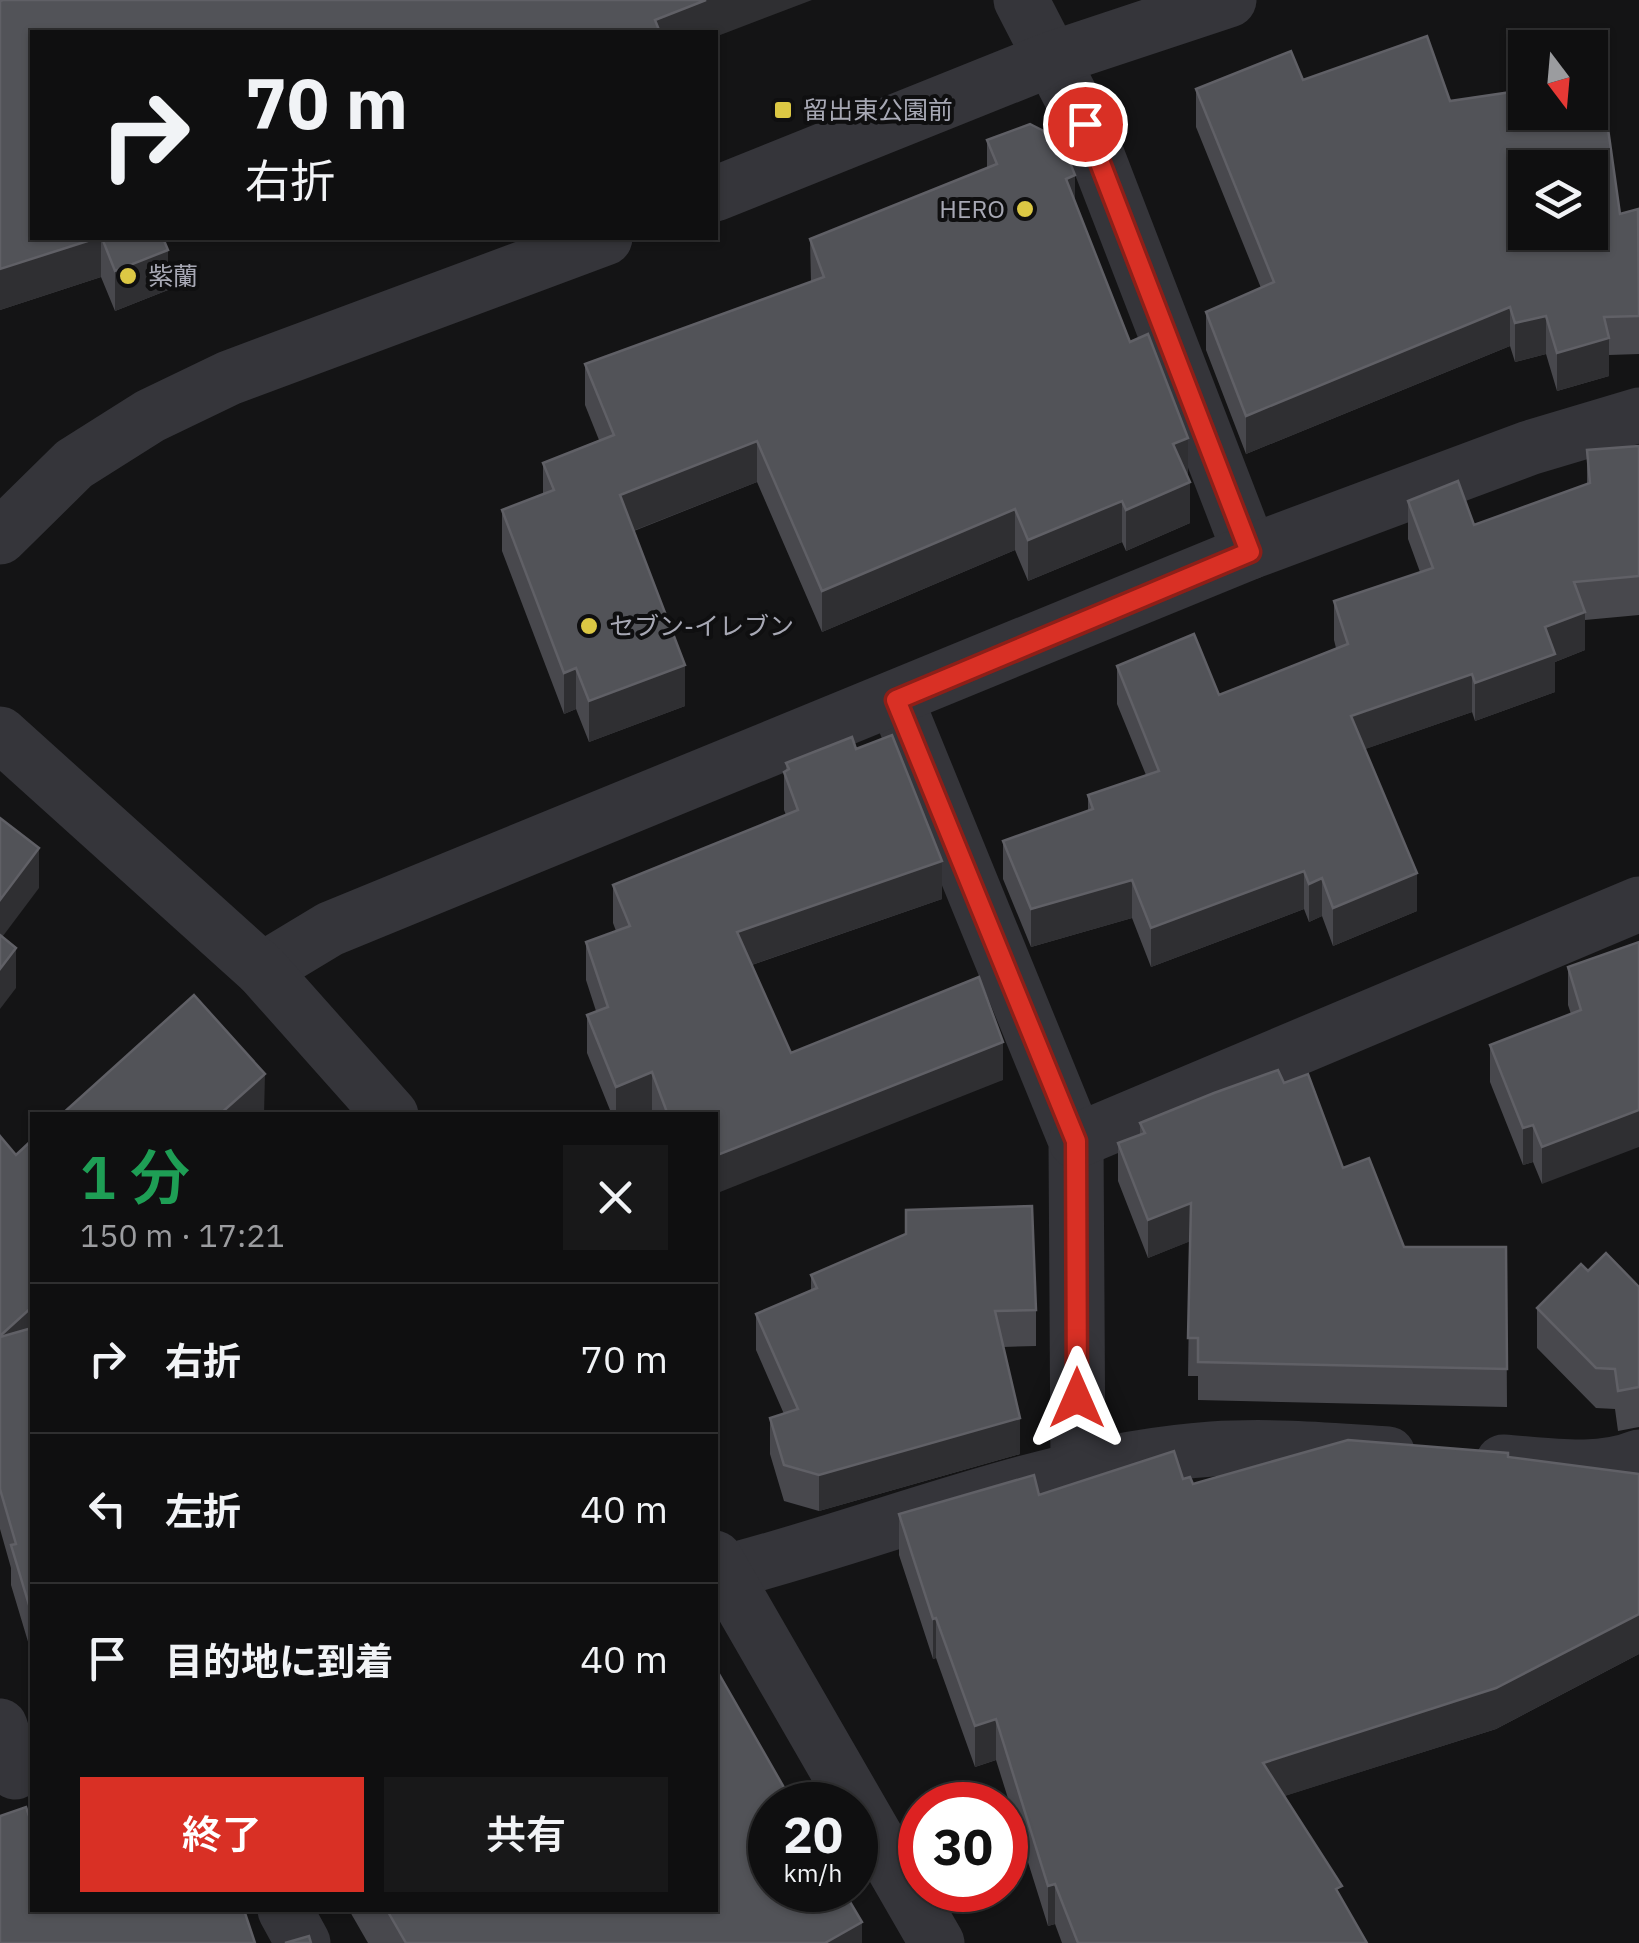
<!DOCTYPE html>
<html lang="ja">
<meta charset="utf-8">
<style>
body{margin:0;font-family:"IBM Plex Sans","Noto Sans JP",sans-serif;background:#181819;color:#f1f3f6;height:100vh;display:flex;flex-direction:column;font-size:38px;white-space:nowrap}
*{box-sizing:border-box;margin:0}
p{font-size:32px;color:#9b9c9f}
.icon{flex:none;width:55px;height:55px;fill:none;stroke:currentColor;stroke-width:2;stroke-linecap:round;stroke-linejoin:round}
.map{position:relative;flex:1;overflow:hidden}
.drawer{position:absolute;left:30px;top:1112px;width:688px;height:800px;display:flex;flex-direction:column;background:#0f0f10;border-radius:0px;box-shadow:0 2px 8px #0004,0 0 0 2px #2f2f30}
.drawer>*{flex:none}
.top-card{position:absolute;left:30px;top:30px;width:688px;height:210px;border-radius:0px;box-shadow:0 2px 8px #0004,0 0 0 2px #2f2f30;background:#0f0f10;color:#f1f3f6;overflow:hidden}
.needle{width:65px;rotate:164deg}
.buttons{position:absolute;left:1508px;top:30px;display:grid;gap:20px}
.buttons a{display:grid;place-items:center;width:100px;height:100px;border-radius:0px;background:#0f0f10;box-shadow:0 2px 8px #0004,0 0 0 2px #2f2f30;font-size:50px}
.speed{position:absolute;left:748px;top:1782px;display:flex;gap:20px;font-size:50px;font-weight:700;text-align:center}
.speed>*{display:grid;place-content:center;width:130px;height:130px;border-radius:50%;background:#0f0f10;box-shadow:0 2px 8px #0004,0 0 0 2px #2f2f30;line-height:1}
.speed small{font-size:25px;font-weight:400}
.speed .limit{border:15px solid #d22;background:#fff;color:#111}
.pin{position:absolute;display:grid;place-items:center;width:85px;height:85px;color:#fff;margin:-42px;border:5px solid #fff;border-radius:50%;box-shadow:0 2px 10px #0007}
.me{position:absolute;width:110px;margin:-55px;rotate:0deg;stroke-linejoin:round;filter:drop-shadow(0 0 8px #0008)}
.turn{display:flex;align-items:center;gap:35px;height:210px;padding:0 50px;font-size:45px}
.turn .icon{width:130px;height:130px;stroke-width:2.5}
.turn b{display:block;font-size:70px;line-height:85px}
.round{display:grid;place-items:center;flex:none;width:105px;height:105px;border-radius:0px;background:#181819}
.summary{display:flex;align-items:center;justify-content:space-between;height:170px;padding:0 50px}
h1{font-size:60px;font-weight:600;line-height:75px;color:#1e9e55}
.cta{display:flex;gap:20px;margin-top:auto;padding:20px 50px}
.cta a{flex:1;height:115px;border-radius:0px;background:#d93025;color:#fff;font-size:40px;font-weight:600;line-height:115px;text-align:center}
.cta a+a{background:#181819;color:#f1f3f6}
ul{padding:0;list-style:none}
li{display:flex;align-items:center;gap:30px;height:150px;padding:0 50px;border-top:2px solid #2f2f30}
li div{flex:1}
li b{display:block;font-size:38px}
li em{font-style:normal}
.map>svg:first-child{display:block}
</style>
<div class="map">
<svg width="1639" height="1943" viewBox="0 0 1639 1943">
<rect width="100%" height="100%" fill="#141415"/>
<g fill="none" stroke-linecap="round" stroke-linejoin="round">
<g stroke="#35353a" stroke-width="55">
<path d="M1021,0L1085,124L1250,552"/>
<path d="M896,700L1076,1141L1078,1471"/>
<path d="M262,970L330,929L1250,552L1529,448L1639,415"/>
<path d="M1076,1141L1639,904"/>
<path d="M1503,1462C1547,1465 1598,1474 1639,1457"/>
<path d="M715,1575C879,1534 1042,1461 1212,1449C1270,1445 1329,1450 1388,1454"/>
<path d="M0,1726L15,1772"/>
<path d="M285,1910L303,1943"/>
</g>
<g stroke="#35353a" stroke-width="55">
<path d="M715,194L1054,58L1229,0"/>
<path d="M0,537L74,464L150,416L229,378L605,238"/>
<path d="M0,734L262,970L391,1115"/>
<path d="M715,1558L937,1943"/>
</g>
</g>
<g fill="#48484d">
<path d="M0,1L32,32L164,238L168,290L115,311L101,277L0,310Z"/>
<path d="M1303,80L1450,101L1620,214L1639,220V354L1609,355V376L1557,391L1546,354L1515,362L1510,346L1246,454L1206,350V312L1261,288L1196,127V89Z"/>
<path d="M987,140L1075,201L1130,342L1188,479L1190,523L1126,551L1122,542L1028,581L1015,550L822,632L757,482L634,531L685,706L589,742L576,709L564,714L502,551V510L543,494V463L599,440L585,405V364L811,282L810,239L987,168Z"/>
<path d="M1639,446V615L1585,620V650L1555,662V692L1475,721L1472,712L1365,749L1417,911L1333,946L1322,916L1309,922L1304,909L1151,967L1132,918L1031,947L1003,879V841L1088,811V795L1146,775L1117,704V666L1219,695L1336,648L1334,640V601L1420,572L1408,539V501L1474,525L1587,484V450Z"/>
<path d="M856,749L942,899L752,965L791,1053L1003,1080L715,1115H654L652,1110L640,1115H612L587,1053V1015L596,1011L586,980V942L616,931L613,923V885L786,815L784,810V772L786,770V763Z"/>
<path d="M1639,942L1542,1184L1533,1162L1523,1165L1490,1082V1045L1571,1014L1568,1005V967Z"/>
<path d="M1284,1083L1343,1168L1404,1247H1506L1507,1407L1198,1400V1376H1188L1190,1241L1148,1258L1118,1181V1143L1140,1135V1123Z"/>
<path d="M0,1136L16,1155L32,1140V1655L11,1585V1568L0,1529Z"/>
<path d="M906,1210L1036,1310V1346L1003,1347L1020,1454L819,1511L784,1501L770,1454V1418L784,1414L756,1350V1314L811,1290V1275L906,1234Z"/>
<path d="M1588,1271L1639,1287V1427L1618,1431L1615,1409L1596,1408L1537,1348V1308Z"/>
<path d="M1508,1457L1639,1474V1654L1496,1729L1284,1796L1367,1943H1062L1055,1924L1048,1926L996,1760L975,1767L936,1658L933,1659L899,1555V1514L1039,1495L1183,1479L1193,1484Z"/>
<path d="M349,1910H715L862,1943H368Z"/>
</g>
<g fill="#2f2f32">
<path d="M706,0H812L715,37V32H652L655,20Z"/>
<path d="M1075,175V216L1066,179Z"/>
<path d="M97,238H101V277L0,310V269Z"/>
<path d="M168,250V290L115,311V271Z"/>
<path d="M1510,307V346L1246,454V416Z"/>
<path d="M1546,316V354L1515,362V323Z"/>
<path d="M1609,338V376L1557,391V353Z"/>
<path d="M1188,438V479L1173,444Z"/>
<path d="M757,441V482L620,536V495Z"/>
<path d="M1190,482V523L1126,551V510Z"/>
<path d="M1122,501V542L1028,581V540Z"/>
<path d="M1015,509V550L822,632V591Z"/>
<path d="M1585,612V650L1555,662V692L1475,721V683L1545,627Z"/>
<path d="M685,665V706L589,742V701Z"/>
<path d="M576,668V709L564,714V673Z"/>
<path d="M1472,674V712L1351,754V716Z"/>
<path d="M39,848V888L0,940V900Z"/>
<path d="M942,861V899L737,970V932Z"/>
<path d="M1304,871V909L1151,967V928Z"/>
<path d="M1417,873V911L1333,946V908Z"/>
<path d="M1322,878V916L1309,922V884Z"/>
<path d="M1132,880V918L1031,947V909Z"/>
<path d="M16,948V988L0,1009V969Z"/>
<path d="M1003,1042V1080L715,1194V1156Z"/>
<path d="M652,1072V1110L640,1115H616V1087Z"/>
<path d="M265,1074L264,1115H219Z"/>
<path d="M1639,1110V1147L1542,1184V1147Z"/>
<path d="M1533,1125V1162L1523,1165V1128Z"/>
<path d="M1191,1203V1241L1148,1258V1220Z"/>
<path d="M32,1307V1347L0,1376V1336Z"/>
<path d="M1020,1418V1454L819,1511V1475Z"/>
<path d="M1639,1614V1654L1496,1729L1263,1803V1763Z"/>
<path d="M936,1618V1658L933,1659V1619Z"/>
<path d="M996,1719V1760L975,1767V1726Z"/>
<path d="M1055,1884V1924L1048,1926V1886Z"/>
<path d="M862,1922V1943H825Z"/>
</g>
<g fill="#525358" stroke="#606066" stroke-width="2.5" fill-rule="evenodd">
<path d="M3,0H706L655,20L659,30L652,32H32V238H97L0,269V1Z"/>
<path d="M1427,36L1450,101L1525,90V112H1590V81L1601,79L1620,214L1638,209L1639,316L1604,317L1609,338L1557,353L1546,316L1515,323L1510,307L1246,416L1206,312L1274,282L1196,89L1291,51L1303,80ZM1525,168H1590V232H1525Z"/>
<path d="M1030,124L1061,140L1075,175L1066,179L1130,342L1148,334L1188,438L1173,444L1190,482L1126,510L1122,501L1028,540L1015,509L822,591L757,441L620,495L685,665L589,701L576,668L564,673L502,510L554,490L543,463L614,435L585,364L824,277L810,239L997,164L987,140Z"/>
<path d="M102,238H163L168,250L115,271Z"/>
<path d="M1639,446V576L1574,582L1585,612L1545,627L1555,654L1475,683L1472,674L1351,716L1417,873L1333,908L1322,878L1309,884L1304,871L1151,928L1132,880L1031,909L1003,841L1093,809L1088,795L1159,771L1117,666L1194,634L1219,695L1348,644L1334,601L1433,568L1408,501L1458,481L1474,525L1590,483L1587,450Z"/>
<path d="M892,735L942,861L737,932L791,1053L979,977L1003,1042L715,1156V1115H668L652,1072L616,1087L587,1015L608,1007L586,942L630,926L613,885L798,810L784,772L789,769L786,763L852,737L856,749Z"/>
<path d="M0,818L39,848L0,900Z"/>
<path d="M0,935L16,948L0,969Z"/>
<path d="M1639,942V1110L1542,1147L1533,1125L1523,1128L1490,1045L1581,1010L1568,967Z"/>
<path d="M194,995L265,1074L219,1115H61Z"/>
<path d="M1278,1070L1284,1083L1308,1074L1343,1168L1369,1158L1404,1247H1506L1507,1369L1198,1362V1338H1188L1191,1203L1148,1220L1118,1143L1145,1133L1140,1123L1214,1093Z"/>
<path d="M0,1136L16,1155L32,1140V1307L0,1336Z"/>
<path d="M1032,1206L1036,1310L995,1311L1020,1418L819,1475L784,1465L770,1418L798,1409L756,1314L817,1288L811,1275L906,1234V1210Z"/>
<path d="M1606,1253L1639,1287V1387L1618,1391L1615,1369L1596,1368L1537,1308L1581,1264L1588,1271Z"/>
<path d="M32,1328V1615L11,1545L16,1544L0,1489V1337Z"/>
<path d="M1348,1440L1508,1453V1457L1639,1474V1614L1496,1688L1263,1763L1342,1886L1336,1889L1367,1943H1078L1055,1884L1048,1886L996,1719L975,1726L936,1618L933,1619L899,1514L1034,1475L1039,1495L1174,1451L1183,1479L1190,1477L1193,1484Z"/>
<path d="M715,1667L794,1805H770V1890H843L862,1922L825,1943H406L387,1910H715Z"/>
<path d="M26,1807L31,1822H32V1910H244L255,1943H0V1816Z"/>
<path d="M309,1936L311,1943H285Z"/>
</g>
<g fill="none" stroke-linecap="round" stroke-linejoin="round">
<g stroke="#8d1f18" stroke-width="25">
<path id="route" d="M1077,1398L1076,1141L896,700L1250,552L1085,124"/>
</g>
<use href="#route" stroke="#d93025" stroke-width="18"/>
</g>
<g fill="#dcc844" stroke="#0f0f10" stroke-width="4">
<rect x="773" y="100" width="20" height="20" rx="5"/>
<circle cx="1025" cy="209" r="10"/>
<circle cx="128" cy="276" r="10"/>
<circle cx="589" cy="626" r="10"/>
</g>
<g text-anchor="middle" stroke-width="8" stroke-linejoin="round" paint-order="stroke">
<g font-size="25" fill="#a7a8b4" stroke="#0f0f10" text-anchor="start">
<text x="803" y="119">留出東公園前</text>
<text x="1005" y="218" text-anchor="end">HERO</text>
<text x="148" y="285">紫蘭</text>
<text x="609" y="635">セブン-イレブン</text>
</g>
</g>
</svg>
<div class="buttons">
<a><svg class="needle" viewBox="-14 -14 28 28"><path d="M0-13l5 13h-10z" fill="#e53935"/><path d="M0 13l5-13h-10z" fill="#9b9c9f"/></svg></a>
<a><svg class="icon" aria-label="layers" viewBox="0 0 24 24"><path d="M12 4l9 5-9 5-9-5zM3 14l9 5 9-5"/></svg></a>
</div>
<div class="speed"><div>20<small>km/h</small></div><div class="limit">30</div></div>
<div class="pin" style="left:1085px;top:124px;background:#d93025"><svg class="icon" aria-label="arrive" viewBox="0 0 24 24"><path d="M6 21V4h12l-3 4 3 4H6"/></svg></div>
<svg class="me" style="left:1077px;top:1398px" viewBox="-20 -20 40 40"><path d="M0-17L14 15 0 8-14 15z" fill="#d93025" stroke="#fff" stroke-width="4"/></svg>
<div class="top-card">
<div class="turn"><svg class="icon" aria-label="right" viewBox="0 0 24 24"><path d="M7 20v-9h11M14 6l5 5-5 5"/></svg><div><b>70 m</b>右折</div></div>
</div>
<section class="drawer">
<div class="summary"><div><h1>1 分</h1><p>150 m · 17:21</p></div><a class="round"><svg class="icon" aria-label="close" viewBox="0 0 24 24"><path d="M6 6l12 12M18 6L6 18"/></svg></a></div>
<ul>
<li><svg class="icon" aria-label="right" viewBox="0 0 24 24"><path d="M7 20v-9h11M14 6l5 5-5 5"/></svg><div><b>右折</b></div><em>70 m</em></li>
<li><svg class="icon" aria-label="left" viewBox="0 0 24 24"><path d="M17 20v-9H6M10 6l-5 5 5 5"/></svg><div><b>左折</b></div><em>40 m</em></li>
<li><svg class="icon" aria-label="arrive" viewBox="0 0 24 24"><path d="M6 21V4h12l-3 4 3 4H6"/></svg><div><b>目的地に到着</b></div><em>40 m</em></li>
</ul>
<div class="cta"><a>終了</a><a>共有</a></div>
</section>
</div>
